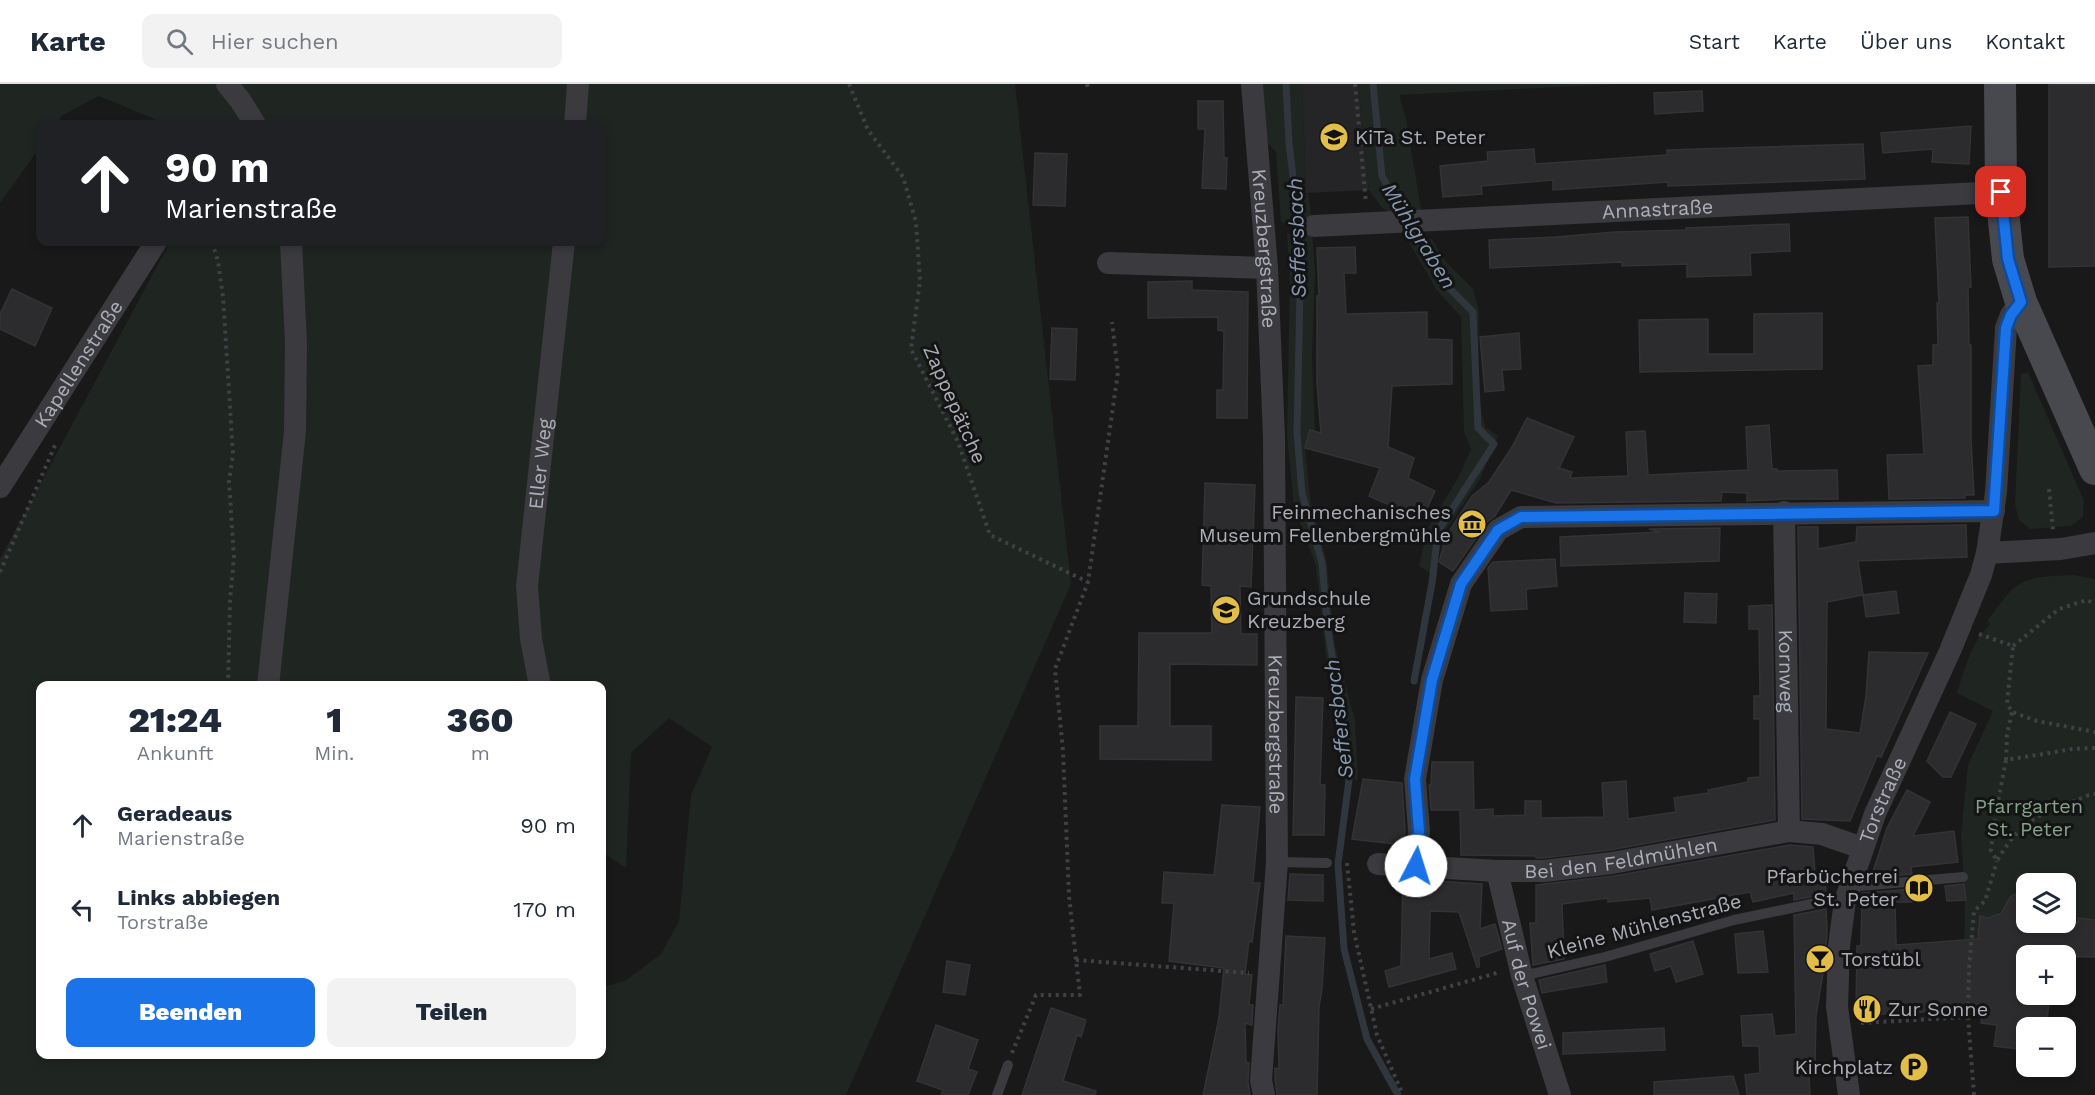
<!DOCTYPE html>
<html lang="de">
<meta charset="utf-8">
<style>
body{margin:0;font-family:"Work Sans",sans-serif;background:#f2f2f3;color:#1f2937;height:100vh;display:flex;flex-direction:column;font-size:22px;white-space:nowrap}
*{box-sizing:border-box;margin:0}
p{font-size:20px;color:#747a83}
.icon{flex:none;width:33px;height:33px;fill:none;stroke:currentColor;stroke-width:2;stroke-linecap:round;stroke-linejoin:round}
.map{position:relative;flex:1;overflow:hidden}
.side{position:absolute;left:36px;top:597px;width:570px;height:378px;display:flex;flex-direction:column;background:#fff;border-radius:12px;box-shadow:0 3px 9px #0003}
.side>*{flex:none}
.top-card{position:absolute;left:36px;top:36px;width:570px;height:126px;border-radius:12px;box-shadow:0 3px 9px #0003;background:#202124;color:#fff;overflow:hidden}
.controls{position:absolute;left:2016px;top:789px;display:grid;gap:12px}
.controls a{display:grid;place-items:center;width:60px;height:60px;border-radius:12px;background:#fff;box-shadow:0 3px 9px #0003;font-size:30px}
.pin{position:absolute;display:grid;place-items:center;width:51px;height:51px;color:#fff;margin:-26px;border-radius:12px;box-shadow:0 3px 9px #0006}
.me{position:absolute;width:66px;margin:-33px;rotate:5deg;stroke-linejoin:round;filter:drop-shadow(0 0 4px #0008)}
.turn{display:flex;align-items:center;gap:21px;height:126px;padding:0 30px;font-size:27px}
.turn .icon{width:78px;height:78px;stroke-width:2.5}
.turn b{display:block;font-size:42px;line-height:51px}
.eta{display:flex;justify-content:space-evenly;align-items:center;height:102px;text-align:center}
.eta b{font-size:36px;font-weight:800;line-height:42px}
.button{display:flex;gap:12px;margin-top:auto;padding:12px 30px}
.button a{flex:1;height:69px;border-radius:12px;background:#1a73e8;color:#fff;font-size:24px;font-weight:800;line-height:69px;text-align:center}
.button a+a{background:#f2f2f3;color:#1f2937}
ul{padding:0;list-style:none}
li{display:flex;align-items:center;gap:18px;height:84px;padding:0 30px}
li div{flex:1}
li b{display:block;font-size:22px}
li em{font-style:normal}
header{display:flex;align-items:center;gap:36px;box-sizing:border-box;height:84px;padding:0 30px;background:#fff;border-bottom:2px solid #e0e1e3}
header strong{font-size:28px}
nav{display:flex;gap:33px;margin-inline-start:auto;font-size:21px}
.search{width:420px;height:54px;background:#f2f2f3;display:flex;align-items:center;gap:15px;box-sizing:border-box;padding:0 21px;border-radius:12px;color:#747a83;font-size:22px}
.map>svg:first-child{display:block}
</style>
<header>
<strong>Karte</strong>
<div class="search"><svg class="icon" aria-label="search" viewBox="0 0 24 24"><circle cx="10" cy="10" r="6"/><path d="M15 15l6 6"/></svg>Hier suchen</div>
<nav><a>Start</a><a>Karte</a><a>Über uns</a><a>Kontakt</a></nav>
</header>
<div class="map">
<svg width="2095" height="1011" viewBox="0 0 2095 1011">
<rect width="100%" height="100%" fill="#19191a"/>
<path fill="#252527" d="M1302,0H1358L1369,106L1306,109Z"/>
<g fill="#1f2520" fill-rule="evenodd">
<path d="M0,0H1015L1071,500L846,1011H0V475L170,158H602V40H161L152,34L99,12L63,31L56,40H40V63L0,119ZM40,602H602V695L604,696L602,706V768L626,784L631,669L669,634L712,663L691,711L679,837L661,870L625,897L602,903V970H40Z"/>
<path d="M1263,0H1302L1306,109L1309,112L1312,140L1293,141L1281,138L1276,68L1266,57Z"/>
<path d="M1358,0H1621L1399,11L1406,35L1422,131L1398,134L1382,124L1369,106Z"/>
<path d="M1312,148L1315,188L1312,273L1315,348L1310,346L1305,364L1311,419L1327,479L1334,558L1355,636L1358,696L1343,693L1325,564L1316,482L1294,422L1287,352L1290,193L1287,150Z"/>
<path d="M1432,155L1446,178L1473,205L1479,226L1478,309L1485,343L1498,352L1480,395L1439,456L1437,493L1419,482L1427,446L1459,392L1471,365L1464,348L1461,233L1436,205L1409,158Z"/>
<path d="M2028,288L2084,417L2083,433L2071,442L2030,445L2019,436L2015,421L2021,290Z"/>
<path d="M2074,491L2095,495V835L2075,834L2074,842L2066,838V800H2026V809L2011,812C2003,825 1998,835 1980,832L1976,866L1964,864L1965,811L1961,752L1968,681L1993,627L1957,609C1965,584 1971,559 1990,540L1987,537C1997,525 2006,509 2018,501C2033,491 2057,492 2074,491Z"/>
</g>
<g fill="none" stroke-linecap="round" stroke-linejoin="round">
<g stroke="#30363d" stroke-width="7">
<path d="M1286,0L1289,59L1301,160L1297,349L1302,409L1322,479L1328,546L1350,688L1338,780L1344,865L1367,955L1398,1011"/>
<path d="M1373,0L1382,92L1404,132"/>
<path d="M1409,142L1443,198L1473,228L1478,344L1494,360L1438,447L1432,499L1414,597"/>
</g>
</g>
<g fill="#2c2c2e" stroke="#333336" stroke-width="1.5">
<path d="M2049,0H2095V182L2049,183Z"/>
<path d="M1702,7L1703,27L1655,30L1654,9Z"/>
<path d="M1198,17H1223L1224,74H1227L1226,105L1202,104L1205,45H1198Z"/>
<path d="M1971,42L1969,80L1932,78L1933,65L1883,69L1881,49Z"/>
<path d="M1863,60L1865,95L1668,102V98L1553,106V96L1481,102L1482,110L1443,113L1440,82L1488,77L1487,68L1534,65L1535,80L1667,71V66Z"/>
<path d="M1035,69L1067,70L1065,122L1033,121Z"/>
<path d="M1968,133L1971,203H1968L1969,261H1971V355L1974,411H1965V414L1889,415L1887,371L1924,370L1918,282L1933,281V261H1938L1937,219H1939L1935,134Z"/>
<path d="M1789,140L1790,167L1750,169L1751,191L1687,193V180L1622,182V178L1490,184L1489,156L1556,153L1615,148L1686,146V144Z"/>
<path d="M1355,163L1356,189H1344L1346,230L1427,228V255L1452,256V300L1392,302L1388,363L1414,374L1408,394L1435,407L1422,435L1369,412L1380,384L1305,364L1310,346L1321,349L1317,300V212H1319L1317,164Z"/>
<path d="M1192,197V206L1248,208L1247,334H1217V306H1223L1224,247L1218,246V233L1148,234V198Z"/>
<path d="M12,205L52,224L35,262L0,245V230Z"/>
<path d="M1822,229V285L1640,288L1639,236L1708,235V270H1754V230Z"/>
<path d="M1052,244L1077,245L1075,296L1050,295Z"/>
<path d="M1519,249L1521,285L1502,286L1504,306L1485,308L1480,253Z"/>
<path d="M1527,334L1574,353L1559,384L1572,388L1570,394L1628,392L1626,348L1645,347L1648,391L1748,386L1746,343L1769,341L1772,385H1777V387L1837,386L1838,415H1784L1747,417V409L1722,408L1721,417L1556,419L1511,406L1495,432L1487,438L1453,487L1439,478L1446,452L1472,412L1489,398L1512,363Z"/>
<path d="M1205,399L1255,401L1251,503L1240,502L1241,550H1257V581L1170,580V642H1211V676L1100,675V642H1138L1139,549H1212L1211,502L1202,501Z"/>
<path d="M1966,441L1967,473L1858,477L1863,511L1827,518L1826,645L1860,649L1866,612L1869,568L1928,569L1881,673L1877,672L1850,737L1802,735L1798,443H1818V465L1856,458L1857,443Z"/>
<path d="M1720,444L1719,477L1561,482L1560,453L1660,448L1649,445Z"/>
<path d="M1555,475L1557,502L1526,505L1527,525L1491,527L1488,484L1493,478Z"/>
<path d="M1896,507L1899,529L1866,533L1863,511Z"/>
<path d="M1685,509L1717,510L1716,539L1684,538Z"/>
<path d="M1772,521L1775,736L1610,766L1543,774H1536V772L1461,771L1460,726H1431L1429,701H1431L1432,678H1473L1474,726L1493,725V732L1525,731V717H1541V734L1604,733L1602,699L1626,697L1628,735L1676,728L1674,714L1709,709L1708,706L1748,698V694L1760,693V635H1754V612H1760L1759,545H1749V522Z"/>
<path d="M1296,613L1323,614L1320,701H1325L1324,751H1293Z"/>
<path d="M1950,628L1976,640L1951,693H1943L1927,677Z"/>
<path d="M1363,695L1402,699L1405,747L1404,761L1352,755Z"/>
<path d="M1907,706L1930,718L1913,752L1954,747L1958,778L1911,783L1912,790L1871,794L1887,744Z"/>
<path d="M1222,721L1260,723L1253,799H1260L1252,858L1249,857L1245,890L1252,891L1249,921H1253L1252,941L1245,939L1246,978L1249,979L1248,998L1250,1011H1203L1219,934L1224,884L1169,877L1174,819H1162L1164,788L1214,791Z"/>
<path d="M1790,761L1813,763L1815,788H1825L1826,810L1794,816V809L1753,818L1750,808L1652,826L1650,814L1608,818V814L1562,820L1564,875L1533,881L1530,839H1536V801L1614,792Z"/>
<path d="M1290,790L1323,791V817L1288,816Z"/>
<path d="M1403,795L1482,800L1480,845L1495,840L1502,865L1479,873V883H1477L1459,828L1430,827L1429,875L1452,869L1456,885L1389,903L1385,887L1401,882Z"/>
<path d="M1964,800L1966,816L1947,817L1945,802Z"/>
<path d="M1912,805V818H1895L1896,861L1978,855L1980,832L1988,834L2001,829L2011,812L2026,806V838H2078V834L2095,836V873L2026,872V910H2050L2046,944H2026V966L1994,962L1997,941L1981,939L1983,920L1923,928L1863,931L1856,926L1857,862H1861L1862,809Z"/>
<path d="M1826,825L1827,846L1825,877L1816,932L1815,976H1808L1810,1011H1747L1745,991L1760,989L1759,962H1743L1741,932L1772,930L1775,952L1796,950L1794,831Z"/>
<path d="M1763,847L1768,888L1738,889L1735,850Z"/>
<path d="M1286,852L1325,854L1322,905L1319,923L1317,1011H1277L1275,995V984L1279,985L1278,945L1280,921H1283Z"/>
<path d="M1693,857L1703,890L1676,898L1671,882L1655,887L1650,870Z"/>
<path d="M947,877L970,881L965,911L943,908Z"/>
<path d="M1605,881L1607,898L1542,909L1539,896Z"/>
<path d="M1051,924L1086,936L1081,953L1077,951L1063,997L1096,1007L1095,1011H1022Z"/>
<path d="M936,941L978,956L968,985L977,988L968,1011H941L943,1006L917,997Z"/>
<path d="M1664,944L1665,966L1563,970V949Z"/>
<path d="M1733,992L1739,1011H1654V998Z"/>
</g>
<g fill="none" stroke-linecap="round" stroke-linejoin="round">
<g stroke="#404146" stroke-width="4" stroke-dasharray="3 4.5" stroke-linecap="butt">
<path d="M849,0L868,46L903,93L916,138L920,197L911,265L958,358L990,451L1088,498"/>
<path d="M1087,0L1088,5"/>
<path d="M1355,0L1366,119"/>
<path d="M212,158L218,177L223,213L233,370L229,398L234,473L230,516L228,602"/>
<path d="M2049,405L2053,446"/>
<path d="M0,488L56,359"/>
<path d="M1979,550L2013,562L2007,619L2012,628L2037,637L2095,648"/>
<path d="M2013,562L2059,525L2087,516L2095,520"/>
<path d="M2095,664L2073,665L2006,676L1996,728L1991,766L1997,777C2025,729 2043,731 2089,711L2095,710"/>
<path d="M2006,676L2007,651L2012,628"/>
<path d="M1347,779L1354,848L1377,951L1403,1011"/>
<path d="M1076,876L1249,889"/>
<path d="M1371,925L1500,888"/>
<path d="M1861,939L1968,933"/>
<path d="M1012,969L1036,911H1080L1069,812L1063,667L1055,585L1088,498L1118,288L1112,238"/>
<path d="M1974,1011L1968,933L1969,884L1974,827L1985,817L1997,777"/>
</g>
<g stroke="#3a3a3f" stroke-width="10">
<path d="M1277,778L1327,779"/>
<path d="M1849,803L1963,793"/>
<path d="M1522,892L1605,873L1734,836L1825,817H1845"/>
<path d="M997,1011L1008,981"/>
</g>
<g stroke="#3a3a3f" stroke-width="22">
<path d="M227,0L240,16L255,40"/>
<path id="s1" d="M1252,0L1267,184L1274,353L1277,778L1261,996L1264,1011"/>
<path d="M575,40L578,0"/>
<path id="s2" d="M1314,142L2001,108"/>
<path d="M1108,179L1267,184"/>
<path id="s3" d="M0,403L156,158"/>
<path id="s4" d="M1784,428L1789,747"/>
<path d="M1987,469L2061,465L2095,459"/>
<path d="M268,602L295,347L296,258L291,158"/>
<path id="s5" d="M540,602L531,555L527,502L564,158"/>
<path id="s6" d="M1378,780L1497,787H1544L1612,779L1789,747L1822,750L1862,764"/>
<path d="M1416,781L1419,747L1415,695L1432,596L1461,500L1498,446L1521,433L1994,427"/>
<path id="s7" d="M1497,787L1522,892L1560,1011"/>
<path id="s8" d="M1849,1011L1837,923L1839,862L1845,817L1875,730L1950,567L1981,491L1987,469L1996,408L2006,244L2011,231L2021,218"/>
</g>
<path stroke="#48494f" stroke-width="32" d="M2000,0L2001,108L2008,175L2021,218L2095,385"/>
</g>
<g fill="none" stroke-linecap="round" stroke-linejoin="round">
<g stroke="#114b97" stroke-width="15">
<path id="route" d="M1416,782L1419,747L1415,695L1432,596L1461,500L1498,446L1521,433L1994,427L2006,244L2011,231L2021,218L2008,175L2001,108"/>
</g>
<use href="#route" stroke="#1a73e8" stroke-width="10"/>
</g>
<defs>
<g id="school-disc" transform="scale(1.5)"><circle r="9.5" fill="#e2be49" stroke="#141415"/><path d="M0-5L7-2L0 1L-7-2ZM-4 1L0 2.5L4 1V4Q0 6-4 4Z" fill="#111"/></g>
<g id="museum-disc" transform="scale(1.5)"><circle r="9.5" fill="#e2be49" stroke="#141415"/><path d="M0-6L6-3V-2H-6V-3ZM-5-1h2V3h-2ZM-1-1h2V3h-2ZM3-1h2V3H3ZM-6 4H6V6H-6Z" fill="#111"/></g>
<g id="library-disc" transform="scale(1.5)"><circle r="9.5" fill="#e2be49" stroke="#141415"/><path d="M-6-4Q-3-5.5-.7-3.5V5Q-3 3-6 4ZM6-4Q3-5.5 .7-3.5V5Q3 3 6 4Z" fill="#111"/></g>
<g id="bar-disc" transform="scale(1.5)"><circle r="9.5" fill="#e2be49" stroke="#141415"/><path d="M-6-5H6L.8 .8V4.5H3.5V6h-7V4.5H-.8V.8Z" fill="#111"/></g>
<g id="restaurant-disc" transform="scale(1.5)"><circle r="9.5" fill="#e2be49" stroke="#141415"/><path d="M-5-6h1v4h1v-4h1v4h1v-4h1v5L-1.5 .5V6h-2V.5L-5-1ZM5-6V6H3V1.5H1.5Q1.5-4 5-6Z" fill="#111"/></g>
<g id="parking-disc" transform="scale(1.5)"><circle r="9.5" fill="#e2be49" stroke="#141415"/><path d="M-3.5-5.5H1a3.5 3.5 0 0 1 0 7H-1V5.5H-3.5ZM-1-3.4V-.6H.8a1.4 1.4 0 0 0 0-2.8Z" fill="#111"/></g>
</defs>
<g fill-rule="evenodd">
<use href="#school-disc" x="1334" y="53"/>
<use href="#museum-disc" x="1472" y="440"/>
<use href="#school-disc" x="1226" y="526"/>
<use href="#library-disc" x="1919" y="804"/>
<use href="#bar-disc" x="1820" y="875"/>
<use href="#restaurant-disc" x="1867" y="925"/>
<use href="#parking-disc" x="1914" y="983"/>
</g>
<g text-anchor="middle" stroke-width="6" stroke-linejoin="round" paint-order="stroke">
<g font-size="20" fill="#acafb9" stroke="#141415" text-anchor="start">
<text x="1355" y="60">KiTa St. Peter</text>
<text x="1451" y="435" text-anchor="end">Feinmechanisches<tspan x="1451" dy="23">Museum Fellenbergmühle</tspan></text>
<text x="1247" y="521">Grundschule<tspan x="1247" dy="23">Kreuzberg</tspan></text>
<text x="1898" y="799" text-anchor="end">Pfarbücherrei<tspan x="1898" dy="23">St. Peter</tspan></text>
<text x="1841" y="882">Torstübl</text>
<text x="1888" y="932">Zur Sonne</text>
<text x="1893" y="990" text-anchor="end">Kirchplatz</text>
</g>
<g font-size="20" fill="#acafb9" stroke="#141415">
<text dy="7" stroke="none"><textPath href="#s2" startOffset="344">Annastraße</textPath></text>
<text dy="7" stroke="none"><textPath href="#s1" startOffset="165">Kreuzbergstraße</textPath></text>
<text dy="7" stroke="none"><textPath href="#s3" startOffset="146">Kapellenstraße</textPath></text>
<text transform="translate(955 320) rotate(66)" y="7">Zappepätche</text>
<text dy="7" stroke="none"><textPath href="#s5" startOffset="224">Eller Weg</textPath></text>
<text dy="7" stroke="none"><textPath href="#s4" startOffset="159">Kornweg</textPath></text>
<text dy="7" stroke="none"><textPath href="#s1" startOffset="651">Kreuzbergstraße</textPath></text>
<text dy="7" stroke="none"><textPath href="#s8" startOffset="303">Torstraße</textPath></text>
<text dy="7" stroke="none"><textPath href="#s6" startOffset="244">Bei den Feldmühlen</textPath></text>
<text transform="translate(1644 842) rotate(-15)" y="7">Kleine Mühlenstraße</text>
<text dy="7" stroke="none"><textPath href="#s7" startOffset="117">Auf der Powei</textPath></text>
</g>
<g font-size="20" fill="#85a28a" stroke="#141415">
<text x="2029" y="729">Pfarrgarten<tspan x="2029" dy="23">St. Peter</tspan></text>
</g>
<g font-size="21" font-style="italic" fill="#8798b0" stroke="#141415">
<text transform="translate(1419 152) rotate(58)" y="7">Mühlgraben</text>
<text transform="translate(1297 154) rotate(-92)" y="7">Seffersbach</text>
<text transform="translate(1339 635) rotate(-97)" y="7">Seffersbach</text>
</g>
</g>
</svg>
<div class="controls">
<a><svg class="icon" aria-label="layers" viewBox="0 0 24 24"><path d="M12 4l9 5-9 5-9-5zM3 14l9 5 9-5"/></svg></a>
<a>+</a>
<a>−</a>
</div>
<div class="pin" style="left:2001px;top:108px;background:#d93025"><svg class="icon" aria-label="arrive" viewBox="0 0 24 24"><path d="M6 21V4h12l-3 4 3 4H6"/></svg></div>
<svg class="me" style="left:1416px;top:782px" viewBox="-20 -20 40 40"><circle r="19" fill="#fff"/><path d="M0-13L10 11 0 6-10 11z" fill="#1a73e8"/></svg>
<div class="top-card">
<div class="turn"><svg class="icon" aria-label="ahead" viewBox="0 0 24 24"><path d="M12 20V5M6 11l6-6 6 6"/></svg><div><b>90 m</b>Marienstraße</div></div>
</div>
<section class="side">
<div class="eta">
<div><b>21:24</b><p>Ankunft</p></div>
<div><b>1</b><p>Min.</p></div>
<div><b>360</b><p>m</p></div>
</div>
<ul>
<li><svg class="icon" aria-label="ahead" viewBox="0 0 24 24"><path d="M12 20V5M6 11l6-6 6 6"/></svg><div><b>Geradeaus</b><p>Marienstraße</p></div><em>90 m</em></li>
<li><svg class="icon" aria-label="left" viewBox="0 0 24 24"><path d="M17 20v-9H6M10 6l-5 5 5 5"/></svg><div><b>Links abbiegen</b><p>Torstraße</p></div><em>170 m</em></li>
</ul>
<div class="button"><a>Beenden</a><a>Teilen</a></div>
</section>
</div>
